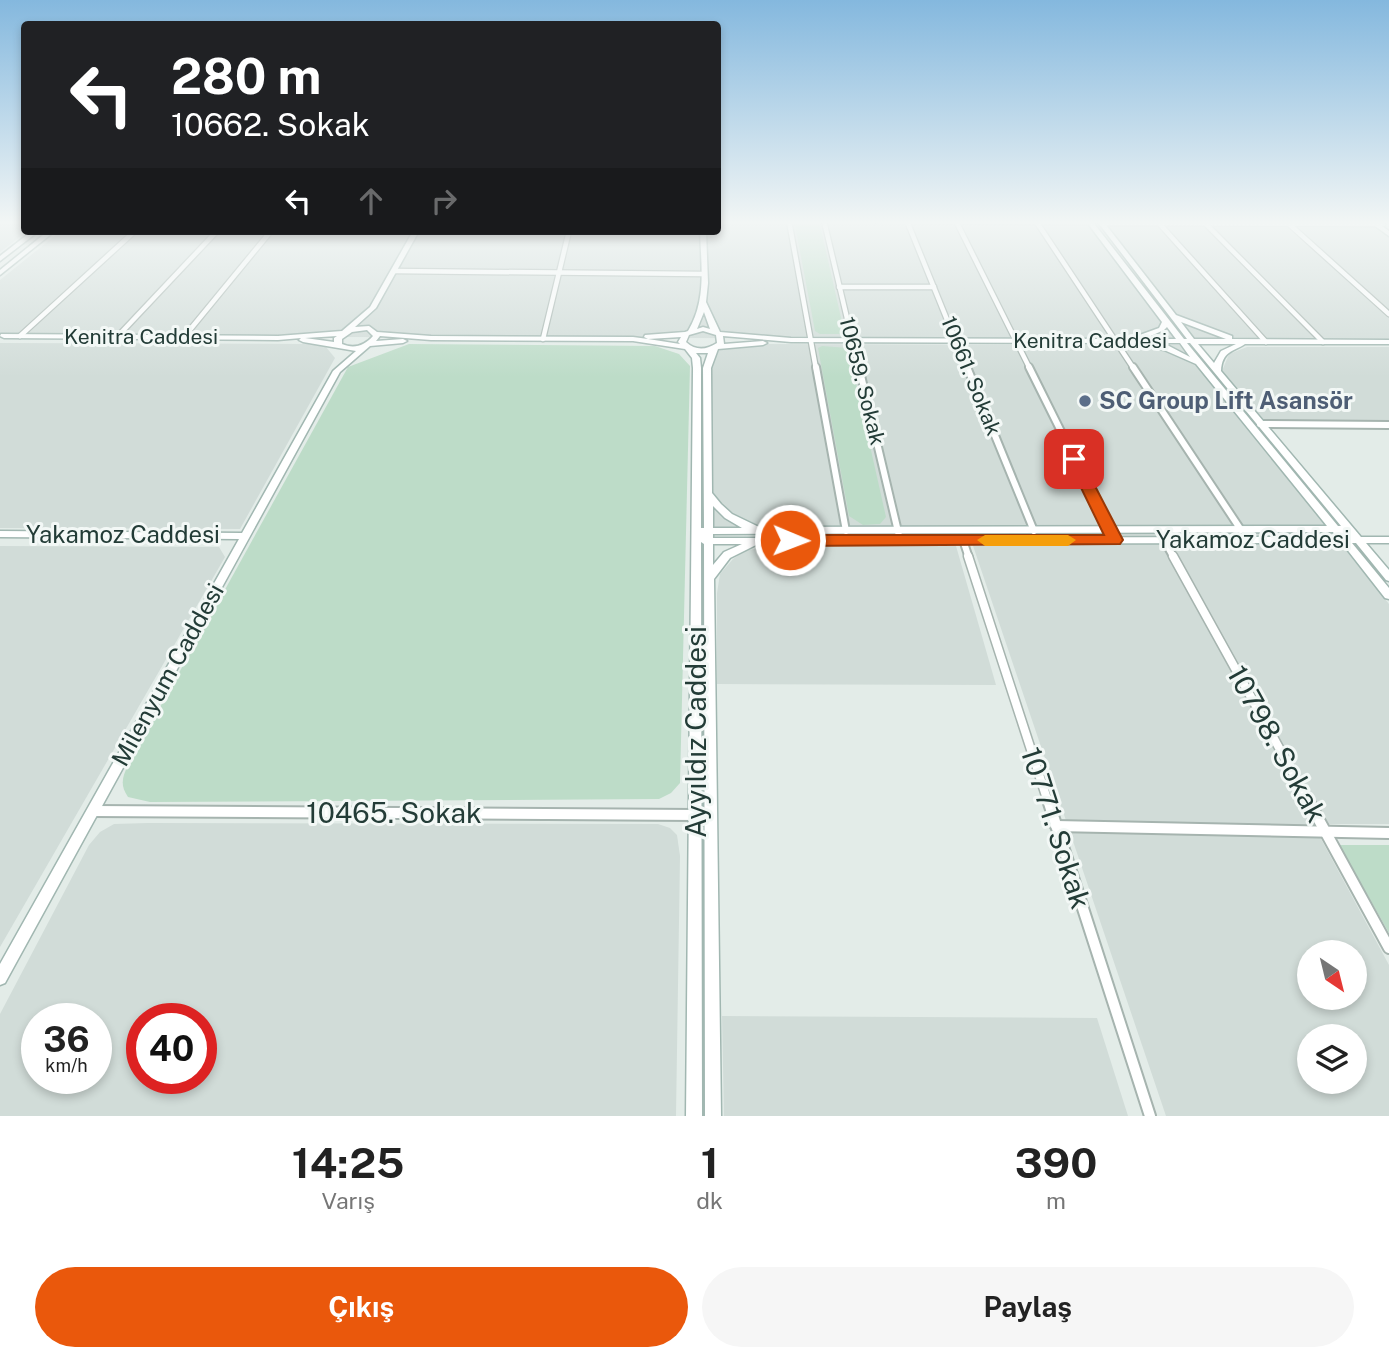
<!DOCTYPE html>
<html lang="tr">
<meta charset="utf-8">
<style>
body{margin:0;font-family:"Public Sans",sans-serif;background:#f6f6f6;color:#222;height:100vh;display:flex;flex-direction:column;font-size:26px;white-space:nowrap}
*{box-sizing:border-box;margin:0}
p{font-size:23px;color:#767676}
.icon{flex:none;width:38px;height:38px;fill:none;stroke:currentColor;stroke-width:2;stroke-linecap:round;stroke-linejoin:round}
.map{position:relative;height:1116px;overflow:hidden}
.drawer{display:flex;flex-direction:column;background:#fff;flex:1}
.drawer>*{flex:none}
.guide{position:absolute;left:21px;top:21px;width:700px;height:214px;border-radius:7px;box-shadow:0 4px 10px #0003;background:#202124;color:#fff;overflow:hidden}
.needle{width:46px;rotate:145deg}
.fabs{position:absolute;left:1297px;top:940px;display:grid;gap:14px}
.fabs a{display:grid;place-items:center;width:70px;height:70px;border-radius:50%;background:#fff;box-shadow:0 4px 10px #0003;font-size:35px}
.speed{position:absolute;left:21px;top:1003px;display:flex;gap:14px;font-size:35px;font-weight:700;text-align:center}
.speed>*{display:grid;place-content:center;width:91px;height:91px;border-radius:50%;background:#fff;box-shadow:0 4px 10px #0003;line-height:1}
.speed small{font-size:18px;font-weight:400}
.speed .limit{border:10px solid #d22;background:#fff;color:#111}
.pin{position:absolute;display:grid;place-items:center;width:60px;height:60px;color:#fff;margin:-30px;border-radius:14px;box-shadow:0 4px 10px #0006}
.me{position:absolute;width:77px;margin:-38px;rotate:91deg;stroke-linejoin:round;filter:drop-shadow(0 0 5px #0008)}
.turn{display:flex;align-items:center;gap:24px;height:147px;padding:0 35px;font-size:32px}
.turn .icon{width:91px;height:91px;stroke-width:2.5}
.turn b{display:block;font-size:49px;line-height:60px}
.lanes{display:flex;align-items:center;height:66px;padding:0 35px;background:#0003;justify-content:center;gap:35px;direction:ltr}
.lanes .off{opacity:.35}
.eta{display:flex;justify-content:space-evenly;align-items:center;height:119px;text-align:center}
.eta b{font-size:42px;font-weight:700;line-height:49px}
.action{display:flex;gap:14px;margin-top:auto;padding:14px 35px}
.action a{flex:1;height:80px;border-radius:42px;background:#ea580c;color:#fff;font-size:28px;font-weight:700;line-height:80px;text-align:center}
.action a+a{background:#f6f6f6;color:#222}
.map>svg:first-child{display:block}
</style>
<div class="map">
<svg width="1389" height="1116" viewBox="0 0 1389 1116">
<rect width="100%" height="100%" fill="#e3ece8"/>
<g fill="#d1dcd8" fill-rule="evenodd">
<path d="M0,221H24V231H28L0,252Z"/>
<path d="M718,221H1367L1389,237V340L0,336V280L61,231H718Z"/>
<path d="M0,343L309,344L326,347L335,358L240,529L0,528Z"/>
<path d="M711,344L1180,345L1389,604V824H1313L1389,965V1116H1166L967,528H713ZM1309,952H1354V998H1309ZM1309,1036H1354V1082H1309Z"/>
<path d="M1247,347H1389V421L1262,420L1222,371L1229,354Z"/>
<path d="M774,545L956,546L996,685L717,684V593L720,574L733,559L744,551Z"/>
<path d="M0,546L219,547L225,557L0,947Z"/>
<path d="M148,823L658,824L670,828L677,835L680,856L676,1116H0V1014L89,845L100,832L114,824ZM37,1018H96V1078H37ZM142,1018H201V1078H142Z"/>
<path d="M722,1016L1097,1018L1128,1116H724Z"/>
</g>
<g fill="#bddcc8">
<path d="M798,223L820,225L844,331L841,334H820L815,331L795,225Z"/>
<path d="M409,344L655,346L679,354L690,366L680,783L671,793L659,799L150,802L128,797C120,785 122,778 128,765L348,367Z"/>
<path d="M822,346L848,348L886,517L880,524L863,525L849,516L818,348Z"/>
<path d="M1339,845H1389V933Z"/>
</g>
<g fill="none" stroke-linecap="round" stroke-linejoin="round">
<g stroke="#a6b4af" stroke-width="7">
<g id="street-far3">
<path d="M789,221L816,369"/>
<path d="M824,221L859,369"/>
<path d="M877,221L1090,222"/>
<path d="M907,221L967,369"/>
<path d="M956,221L1030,369"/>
<path d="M1036,221L1134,369"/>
<path d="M1157,221L1266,342"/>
<path d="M1101,223L1383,224"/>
<path d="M1205,223L1323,342"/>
<path d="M1289,224L1389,314"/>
<path d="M394,271L703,274"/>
<path d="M839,287H934"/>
<path d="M20,336L135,231"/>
<path d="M118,336L217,231"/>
<path d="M184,337L271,231"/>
<path d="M543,339L569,231"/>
</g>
</g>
<g stroke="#a6b4af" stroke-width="10">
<g id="street-far2">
<path d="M816,367L846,531"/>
<path d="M859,367L900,540"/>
<path d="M967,367L1034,531"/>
<path d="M1029,367L1115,540"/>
<path d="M1133,367L1241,530"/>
<path d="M1260,424L1389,425"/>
<path d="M963,540L969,558"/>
<path d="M1164,540L1174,558"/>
</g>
</g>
<g stroke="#a6b4af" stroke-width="11">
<g id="street-far1">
<path d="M968,556L1048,802"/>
<path d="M1173,556L1309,802"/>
</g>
</g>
<g stroke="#a6b4af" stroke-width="14">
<g id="street">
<path d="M1048,800L1150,1116"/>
<path d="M1308,800L1389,948"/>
<path d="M93,811L696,815"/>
<path d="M1056,826L1389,833"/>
</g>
</g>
<g stroke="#a1b7b1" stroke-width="3">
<g id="secondary">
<path d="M1086,221H1092L1184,339H1187L1097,221H1103L1176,315L1232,336V339L1389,340V344H1245C1233,352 1222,351 1221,371L1361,537H1389V543H1366L1389,570V581L1386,580L1356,543H1352L1389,588V599L1385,598L1342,543L758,544L730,558L714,579L721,1116H705L704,544L701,542L702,1116H686L693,368L692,358L685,349L633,341L431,340L380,336L376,341L403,339L407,341L403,343L370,346L340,372L5,983L0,985V964L239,539L0,537V531L242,533L333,371L356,351L303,342L299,340L301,338L278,340L4,338L0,336L1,334L278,336L342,331L370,307L413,231H419L376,308L355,327L369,326L377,332L431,336L633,337L648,339L644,337L645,335L685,332L688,331C707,300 701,265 700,231H706L708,283L706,302L720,332L791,338L1137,339V336L1159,328L1162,322ZM704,312L710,329L703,327L697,329ZM1181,322L1226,339H1194ZM1167,327L1176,339H1144L1164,330ZM367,330L373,336C364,346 354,349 342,344V339L352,332ZM703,331L716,335L717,343C706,350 696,351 686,342L689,335ZM337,336L334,338V342L305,338ZM723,336L791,342L1149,343L1147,345L1148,347L1164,350L1196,364L1327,526L759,527L732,514L721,504L712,493L711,368L718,349L763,345L767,343L763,341L724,344ZM681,337L678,342L680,344L648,339ZM1154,343H1180L1190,357L1169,346ZM1187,343H1190L1341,526H1338ZM1198,344H1236L1221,351L1214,363ZM696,353H708L703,368L704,528H701V368L700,358ZM713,506L725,518L742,528H713ZM1333,532L1336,537L713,538V534ZM713,544H742L724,552L713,565Z"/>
<path d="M1368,221H1375L1389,231V236Z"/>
<path d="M32,231H39L0,261V256Z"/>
<path d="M48,231H55L0,275V270Z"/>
</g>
</g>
<use href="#street-far3" stroke="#fff" stroke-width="4.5"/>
<use href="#street-far2" stroke="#fff" stroke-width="6"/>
<use href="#street-far1" stroke="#fff" stroke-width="8"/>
<use href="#street" stroke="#fff" stroke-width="10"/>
<use href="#secondary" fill="#fff" fill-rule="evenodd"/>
</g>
<linearGradient id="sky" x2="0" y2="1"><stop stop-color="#84b8de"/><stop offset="0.59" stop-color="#f2f6f5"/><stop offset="1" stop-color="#f2f6f5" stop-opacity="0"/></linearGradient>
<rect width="1389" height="377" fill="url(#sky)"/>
<path fill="#ea580c" stroke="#983908" stroke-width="2" d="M1074,455L1081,459L1123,540L1120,544L790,546L782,540L790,535H1104L1067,459Z"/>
<path fill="#f59e0b" d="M985,535H1068L1076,540L1068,546H985L977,540Z"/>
<circle fill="#5c6f8a" stroke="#f3f8f6" stroke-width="2.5" cx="1085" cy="401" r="7"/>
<g text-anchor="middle" stroke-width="6" stroke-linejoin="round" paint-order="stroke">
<g font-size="21" fill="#233c37" stroke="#f3f8f6">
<text x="141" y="344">Kenitra Caddesi</text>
<text x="1090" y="348">Kenitra Caddesi</text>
<text transform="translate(971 376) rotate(68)" y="7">10661. Sokak</text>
<text transform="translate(862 381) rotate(76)" y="7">10659. Sokak</text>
</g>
<g font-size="24" font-weight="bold" fill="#4e5e75" stroke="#f3f8f6" text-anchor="start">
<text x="1099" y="409">SC Group Lift Asansör</text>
</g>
<g font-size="24" fill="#233c37" stroke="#f3f8f6">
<text x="123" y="543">Yakamoz Caddesi</text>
<text x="1253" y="548">Yakamoz Caddesi</text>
<text transform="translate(168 675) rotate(-61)" y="8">Milenyum Caddesi</text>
</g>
<g font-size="28" fill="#233c37" stroke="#f3f8f6">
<text transform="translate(696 732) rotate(-90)" y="10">Ayyıldız Caddesi</text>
<text transform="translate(1277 744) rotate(61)" y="10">10798. Sokak</text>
<text x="394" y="823">10465. Sokak</text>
<text transform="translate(1056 828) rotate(72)" y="10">10771. Sokak</text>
</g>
</g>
</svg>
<div class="fabs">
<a><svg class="needle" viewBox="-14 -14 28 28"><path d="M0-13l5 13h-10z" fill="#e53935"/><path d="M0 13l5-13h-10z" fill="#767676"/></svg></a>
<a><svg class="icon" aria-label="layers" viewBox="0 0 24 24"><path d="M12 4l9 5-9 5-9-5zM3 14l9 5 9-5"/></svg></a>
</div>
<div class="speed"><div>36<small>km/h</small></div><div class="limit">40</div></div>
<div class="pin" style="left:1074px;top:459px;background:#d93025"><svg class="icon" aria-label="arrive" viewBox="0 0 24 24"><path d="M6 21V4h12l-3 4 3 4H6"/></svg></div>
<svg class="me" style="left:790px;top:540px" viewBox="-20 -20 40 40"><circle r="17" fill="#ea580c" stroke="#fff" stroke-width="3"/><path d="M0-11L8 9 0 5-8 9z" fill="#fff"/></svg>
<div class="guide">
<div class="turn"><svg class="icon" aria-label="left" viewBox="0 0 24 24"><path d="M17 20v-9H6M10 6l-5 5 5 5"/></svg><div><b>280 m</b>10662. Sokak</div></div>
<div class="lanes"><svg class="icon" aria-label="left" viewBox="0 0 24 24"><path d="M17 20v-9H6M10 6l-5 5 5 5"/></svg><svg class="icon off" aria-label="ahead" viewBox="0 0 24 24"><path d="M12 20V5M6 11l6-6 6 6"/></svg><svg class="icon off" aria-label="right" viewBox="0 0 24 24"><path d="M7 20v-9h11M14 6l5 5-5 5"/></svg></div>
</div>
</div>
<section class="drawer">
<div class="eta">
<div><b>14:25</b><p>Varış</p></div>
<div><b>1</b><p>dk</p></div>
<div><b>390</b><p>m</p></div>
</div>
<div class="action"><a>Çıkış</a><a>Paylaş</a></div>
</section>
